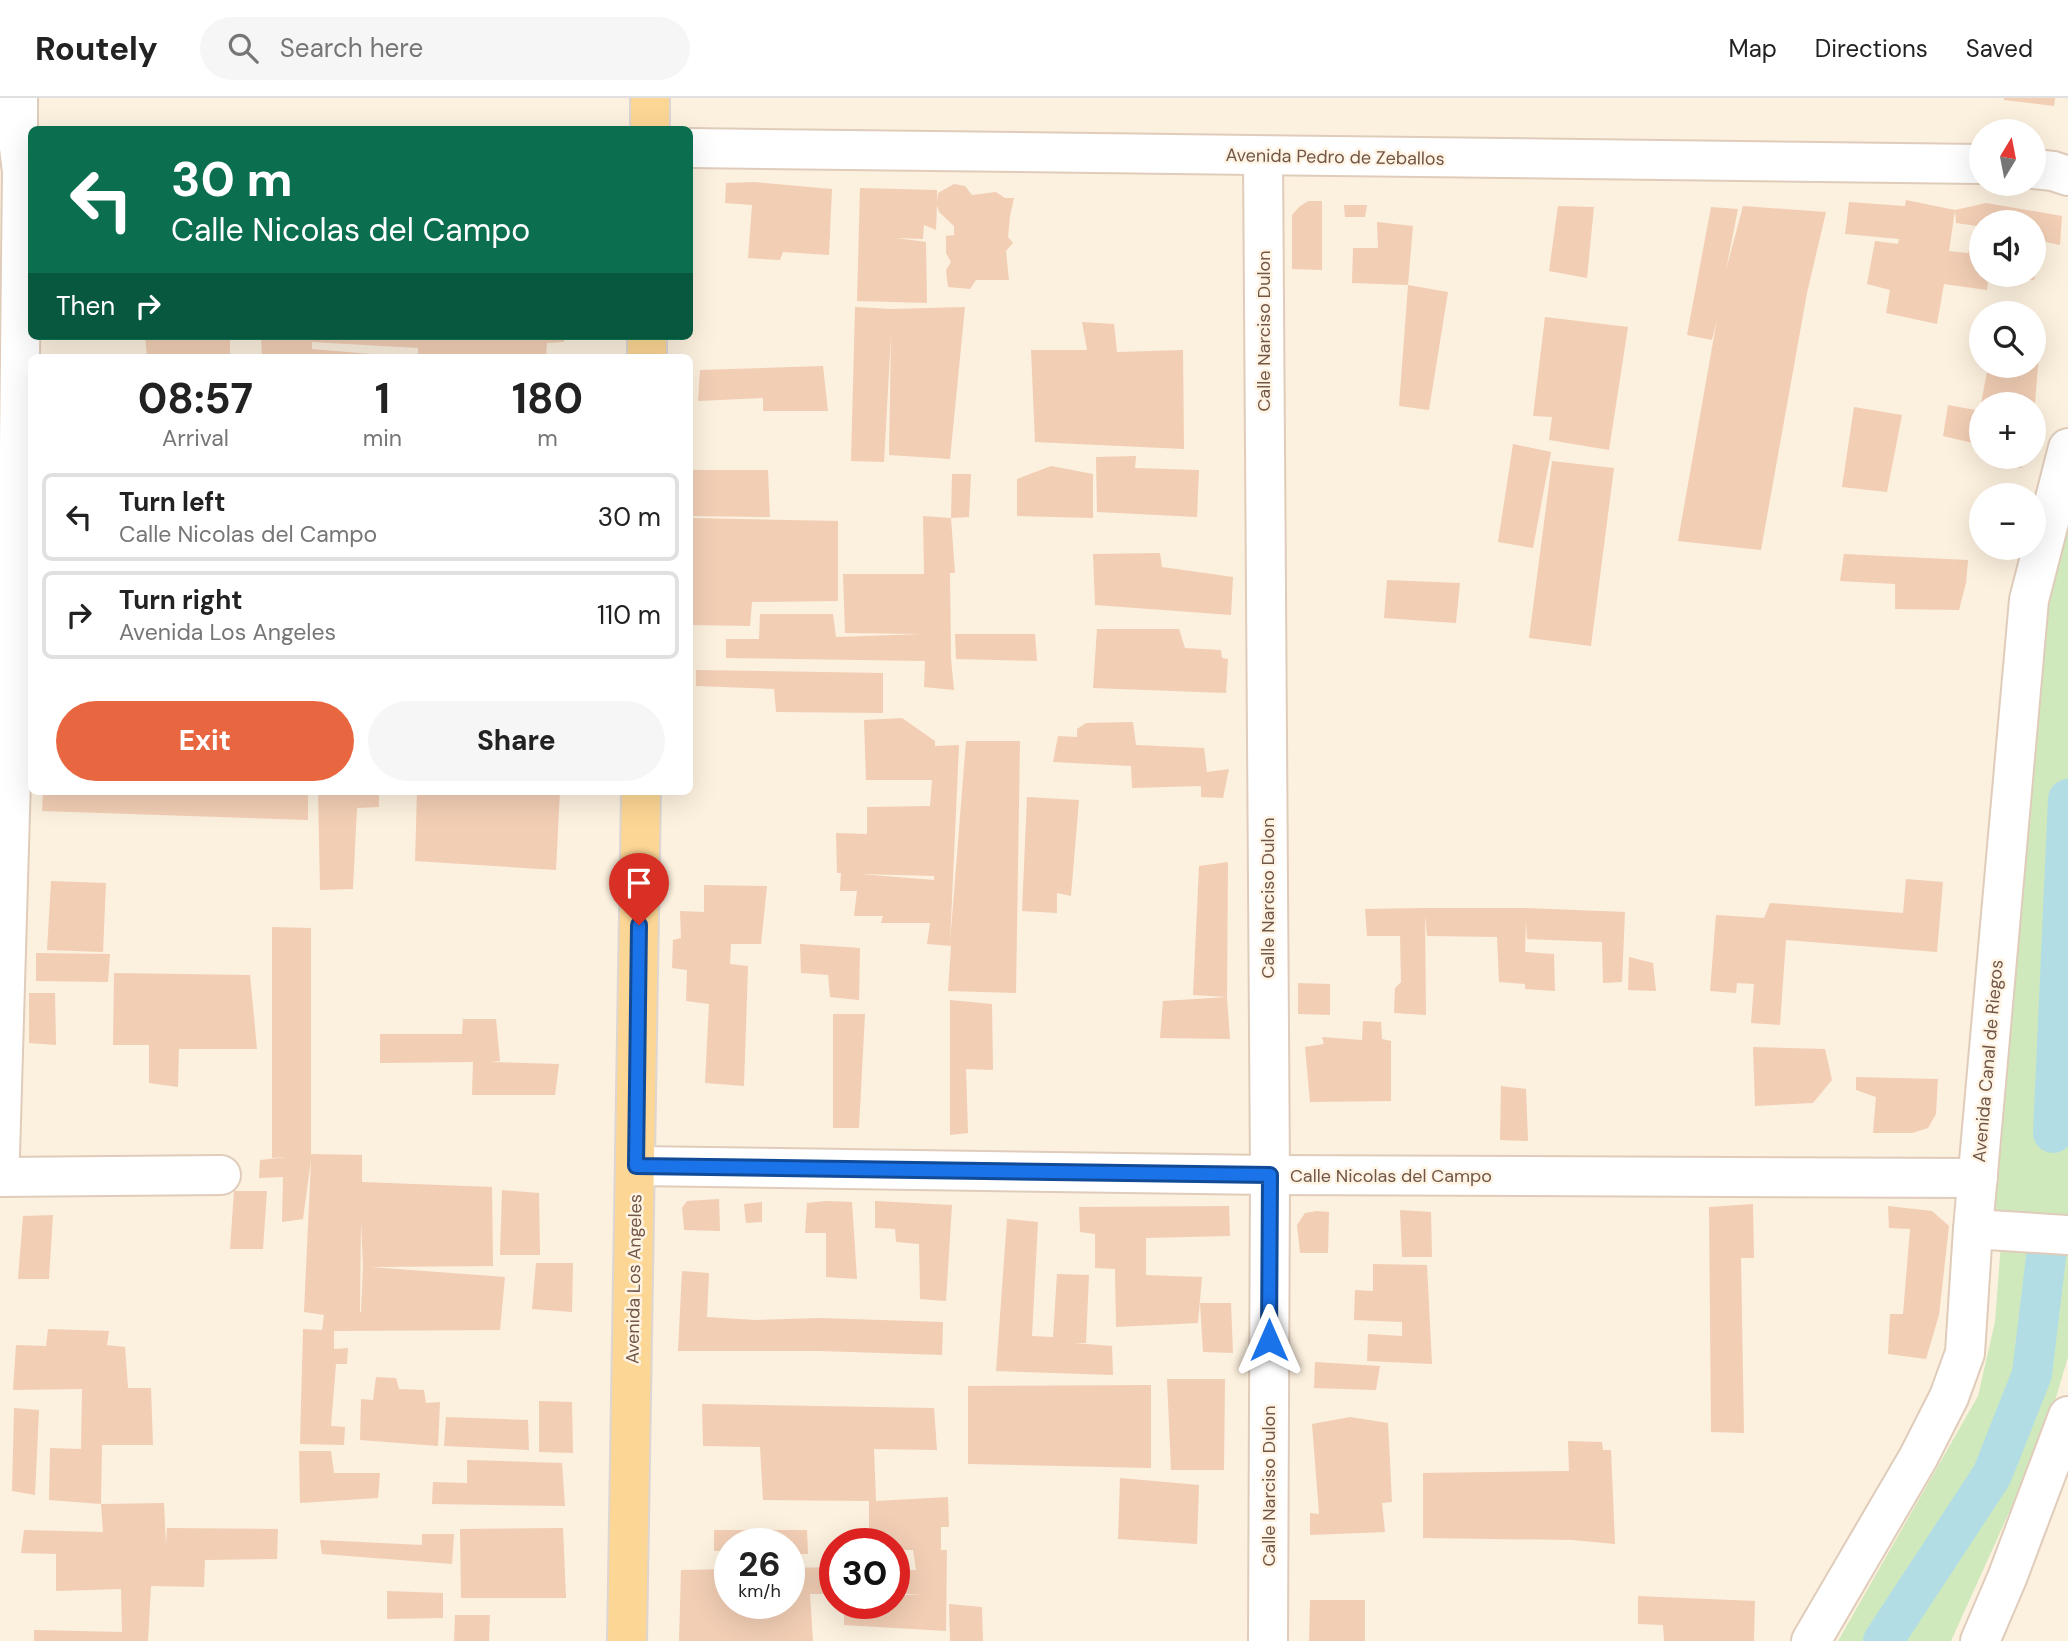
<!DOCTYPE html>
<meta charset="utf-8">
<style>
body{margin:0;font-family:"DM Sans",sans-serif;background:#f6f6f6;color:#222;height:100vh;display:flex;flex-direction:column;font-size:26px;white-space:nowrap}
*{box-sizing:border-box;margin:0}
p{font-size:23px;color:#767676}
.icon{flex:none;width:38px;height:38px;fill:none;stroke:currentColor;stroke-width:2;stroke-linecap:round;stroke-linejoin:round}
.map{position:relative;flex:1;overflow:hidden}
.side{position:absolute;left:28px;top:256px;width:665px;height:441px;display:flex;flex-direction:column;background:#fff;border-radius:10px;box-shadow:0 7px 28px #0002}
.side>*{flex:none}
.hud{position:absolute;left:28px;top:28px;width:665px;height:214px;border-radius:10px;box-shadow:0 7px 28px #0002;background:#0b6e4f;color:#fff;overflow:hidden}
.needle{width:46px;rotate:10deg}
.fabs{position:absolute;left:1969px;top:21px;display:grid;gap:14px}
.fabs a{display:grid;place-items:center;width:77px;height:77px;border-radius:50%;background:#fff;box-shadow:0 7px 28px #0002;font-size:35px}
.speed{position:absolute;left:714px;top:1430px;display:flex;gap:14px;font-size:35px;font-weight:700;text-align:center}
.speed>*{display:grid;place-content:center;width:91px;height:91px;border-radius:50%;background:#fff;box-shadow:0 7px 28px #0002;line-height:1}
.speed small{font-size:18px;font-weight:400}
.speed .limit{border:10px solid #d22;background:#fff;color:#111}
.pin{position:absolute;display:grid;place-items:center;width:60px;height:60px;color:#fff;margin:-72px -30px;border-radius:50% 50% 50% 0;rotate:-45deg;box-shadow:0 0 7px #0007}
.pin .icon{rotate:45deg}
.me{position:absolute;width:77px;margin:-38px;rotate:0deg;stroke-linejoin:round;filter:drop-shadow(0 0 5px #0008)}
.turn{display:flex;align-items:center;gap:24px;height:147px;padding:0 28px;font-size:32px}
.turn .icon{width:91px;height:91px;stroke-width:2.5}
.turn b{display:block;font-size:49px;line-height:60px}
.then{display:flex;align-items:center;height:66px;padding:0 28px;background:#0003;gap:14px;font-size:26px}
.eta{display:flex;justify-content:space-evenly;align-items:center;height:119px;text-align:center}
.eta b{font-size:42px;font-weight:700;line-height:49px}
.action{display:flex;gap:14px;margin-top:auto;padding:14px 28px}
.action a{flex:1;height:80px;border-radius:42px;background:#e86740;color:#fff;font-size:28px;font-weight:700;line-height:80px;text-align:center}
.action a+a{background:#f6f6f6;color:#222}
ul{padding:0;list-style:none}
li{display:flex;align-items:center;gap:21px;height:88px;margin:0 14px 10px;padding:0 14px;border:4px solid #e0e0e0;border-radius:10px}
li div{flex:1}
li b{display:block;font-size:26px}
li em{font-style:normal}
header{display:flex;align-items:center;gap:42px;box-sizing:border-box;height:98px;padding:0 35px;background:#fff;border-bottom:2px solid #e0e0e0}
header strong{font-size:33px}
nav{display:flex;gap:38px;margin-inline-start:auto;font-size:24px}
.search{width:490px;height:63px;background:#f6f6f6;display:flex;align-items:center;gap:18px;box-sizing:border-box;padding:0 24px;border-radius:38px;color:#767676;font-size:26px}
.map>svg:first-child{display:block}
</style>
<header>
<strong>Routely</strong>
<div class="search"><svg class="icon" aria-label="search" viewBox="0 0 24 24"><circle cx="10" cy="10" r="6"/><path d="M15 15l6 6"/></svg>Search here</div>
<nav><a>Map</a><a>Directions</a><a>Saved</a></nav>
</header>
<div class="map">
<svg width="2068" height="1543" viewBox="0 0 2068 1543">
<rect width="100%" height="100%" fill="#fcf0de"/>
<g fill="#cfe9bd">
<path d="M2068,413V1122L1994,1119L2046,496Z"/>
<path d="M2001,1145L2068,1149V1259L2046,1333L1951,1543H1838L1978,1298L1995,1224Z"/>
</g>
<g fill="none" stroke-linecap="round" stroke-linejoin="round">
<g stroke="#b3dde5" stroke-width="40">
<path d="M2053,1035L2068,701"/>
<path d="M1883,1543L1992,1377L2032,1276L2047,1151"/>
</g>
</g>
<g fill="#f2ceb5" fill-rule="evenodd">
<path d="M2004,0H2055L2054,8L2004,2Z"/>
<path d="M754,84L832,91L829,157L783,154L780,162L748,160L752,107L725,105L726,85Z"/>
<path d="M954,86L965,88L972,97L996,94L1005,100H1014L1010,118L1008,139L1013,145L1006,153L1009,182H976L970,191L948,189L946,172L951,164L946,155V138L954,137V128L939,114L937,107L936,132L924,127L923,141L896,140L926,144L927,205L857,203L860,90L937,92V104L938,95Z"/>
<path d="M1906,102L1955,112L1986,105L2062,118L2060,147L2041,143L2034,176V124H1997L1998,112L1996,124H1981V177H1989L1987,192L1944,186L1937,226L1886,215L1890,192L1867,186L1875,143L1898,146L1899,141L1845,136L1849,104L1905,108ZM1955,112L1956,125L1977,128L1968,155L1949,153Z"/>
<path d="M1308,103H1322V172L1292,171V117L1299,109Z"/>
<path d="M1344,107H1367L1365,119H1345Z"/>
<path d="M1558,108L1594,109L1587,180L1549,173Z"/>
<path d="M1743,108L1826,114L1807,195L1761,452L1678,443L1717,221L1712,242L1687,237L1711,109L1738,111L1726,172Z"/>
<path d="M1377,124L1413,128L1408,187L1448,194L1429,312L1399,308L1408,187L1352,185L1353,150H1378Z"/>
<path d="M2009,177H2035L2034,182L2009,180Z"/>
<path d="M855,209L892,211L965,209L950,361L889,357L891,237L884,364L851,363Z"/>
<path d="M1545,219L1628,229L1609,352L1549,342L1552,319L1533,318Z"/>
<path d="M1082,224L1114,226L1117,254L1183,252L1184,351L1035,344L1031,252H1087Z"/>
<path d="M145,238H230V259H147Z"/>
<path d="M261,238H564V244L547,245L546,259H418V250L312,244V251L382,257V259H277L262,258Z"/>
<path d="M2034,253L2039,254L2035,306H1981L1988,268H2034Z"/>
<path d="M823,268L828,313H763V300L698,303L700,272Z"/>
<path d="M1948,307L1981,313V347L1943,338Z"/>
<path d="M1854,309L1902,317L1887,394L1842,389Z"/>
<path d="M1513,346L1551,354L1533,450L1498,444Z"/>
<path d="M1136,358L1135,370L1199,372L1197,419L1097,414L1096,359Z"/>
<path d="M1990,359H2025L2022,370L1991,367Z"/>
<path d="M1552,363L1614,370L1591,548L1529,540Z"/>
<path d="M1051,368L1093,376V420L1017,418V381Z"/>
<path d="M690,372H768L770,419L690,418Z"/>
<path d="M952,376H971L969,419L951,420Z"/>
<path d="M923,418L951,420L955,475H950L951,561L954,592L924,589L925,563L726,560V541H759L760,516H833L836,539L923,536L845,535L843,476H924Z"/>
<path d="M690,420L838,423V503L752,504L750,528L690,527Z"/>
<path d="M1160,455L1162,469L1233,479L1231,517L1095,507L1093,456Z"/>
<path d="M1844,456L1968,462L1966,485L1959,512L1895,511V486L1840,483Z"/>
<path d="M1387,482L1460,485L1456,525L1384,520Z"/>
<path d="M1097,531H1179L1185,550L1221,552L1222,560L1228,561L1226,595L1093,590Z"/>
<path d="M955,536H1035L1037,563L956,561Z"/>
<path d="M696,572L883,575V615L776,614L774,591L696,588Z"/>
<path d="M902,620L935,643V648L959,647L950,845L966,643H1020L1016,895L948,893L951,848L927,846L930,825H881L883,818H854L857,793H840L841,775H837L836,735L867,736V709L930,708L932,682H866L864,622ZM859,776L934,778V782Z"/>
<path d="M1133,624L1136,647L1204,650L1207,674L1229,671L1223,700L1201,699V688L1132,690L1131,668L1053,664L1058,638L1077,639V631L1086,625Z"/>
<path d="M43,693H308V722L42,713Z"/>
<path d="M318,693H379V709L357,710L353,791L320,792Z"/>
<path d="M417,693H560L556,772L415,763Z"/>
<path d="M1027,699L1079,702L1071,798L1057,795V815L1022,813Z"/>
<path d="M1228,764L1227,899L1230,941L1160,940L1163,903L1227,899L1193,897L1199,768Z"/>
<path d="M1906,781L1943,784L1937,854L1786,842L1780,927L1751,925L1754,886L1737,885L1736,895L1710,893L1716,817L1764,820L1770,805L1903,815Z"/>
<path d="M51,783L106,785L103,854L47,852Z"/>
<path d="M704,787L767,788L761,846H731L730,866L748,868L744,988L705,985L709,906L686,903L687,872L672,870L673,842L681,840L680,813L704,814Z"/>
<path d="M1425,810H1526L1625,814L1622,884L1603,885L1602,844L1527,841L1526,823L1525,854L1554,856L1555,893L1525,891V886L1499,884L1497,839L1427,838L1425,817L1426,917L1394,915L1395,890L1401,884L1400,838H1367L1365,811Z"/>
<path d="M272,829L311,830V1056L362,1057V1084L492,1089L493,1168L370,1169L505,1179L500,1232L334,1233V1251L348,1250L347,1266H336L331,1328L345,1329L344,1347L300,1346L303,1231L322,1232L324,1217L304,1214L311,1062L303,1121L282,1124L283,1079L259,1080L260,1062L287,1059L272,1060ZM361,1123L363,1169L361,1214H360Z"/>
<path d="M800,846L860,850L859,902L830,899L828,877L801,875Z"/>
<path d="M36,855L110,856L108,884L36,883Z"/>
<path d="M1629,859L1653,865L1656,893L1628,892Z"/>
<path d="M114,875L250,877L257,951H179L178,989L149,985V947H113Z"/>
<path d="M1298,885L1330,886V917L1298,916Z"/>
<path d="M29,895H55L56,947L29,945Z"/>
<path d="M950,902L992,906L993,972L966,971L968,1035L950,1037Z"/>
<path d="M833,916H865L859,1030H833Z"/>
<path d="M463,921H496L500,963L491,964L559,966L555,997H472L473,964L380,965V936H462Z"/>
<path d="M1363,923L1381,924L1382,941L1391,943V1003L1310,1004L1305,949L1324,946L1322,939L1362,942Z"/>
<path d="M1753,949L1825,951L1832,982L1813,1005L1755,1008Z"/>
<path d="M1856,979L1938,981L1936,1016L1928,1030L1912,1035H1873L1876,999L1856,992Z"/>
<path d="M1501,988L1526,991L1528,1043L1500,1042Z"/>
<path d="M502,1092L539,1095L540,1157H500Z"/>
<path d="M234,1093H267L263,1151H230Z"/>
<path d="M719,1101L720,1133L684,1132L682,1110L687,1103Z"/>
<path d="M826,1103L852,1104L857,1181L826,1179V1135H805L807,1105Z"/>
<path d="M875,1103L952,1107L946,1203L920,1201L919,1146L896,1144L895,1131L875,1130Z"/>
<path d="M762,1104V1124L746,1125L744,1106Z"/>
<path d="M1753,1106L1754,1160H1741L1744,1335L1711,1334L1709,1109Z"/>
<path d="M1229,1108L1230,1138L1146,1140V1177L1202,1179L1198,1225L1116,1229L1115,1171L1095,1170V1136L1080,1134L1079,1109Z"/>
<path d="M1888,1108L1932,1113L1949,1128L1939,1217L1926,1261L1888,1256L1890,1216H1903L1910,1131L1889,1130Z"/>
<path d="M1400,1112L1431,1114L1432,1159H1402Z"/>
<path d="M1317,1113L1329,1114L1328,1155H1300L1297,1127L1305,1115Z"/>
<path d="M53,1117L49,1181H18L23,1118Z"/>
<path d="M1007,1121L1038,1124L1032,1238L1053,1239L1057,1176L1089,1177L1086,1245H1073L1112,1248L1113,1277L996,1273Z"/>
<path d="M536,1165H573L572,1214L532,1211Z"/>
<path d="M1373,1166L1427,1167L1432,1266L1367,1263L1368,1236L1402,1238V1224L1354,1222L1355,1192L1373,1193Z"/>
<path d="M682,1173L709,1175L707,1219L756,1222L820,1220L943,1224L942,1257L820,1253H678Z"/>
<path d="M1200,1205H1231L1233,1255L1203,1254Z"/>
<path d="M48,1231L109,1233L107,1247L125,1249L128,1290H151L153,1347H102L101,1406L164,1405L166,1447L167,1430L278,1431L277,1461L205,1462L204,1489L151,1488L148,1543H34V1532L122,1534L121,1491L56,1493V1456L21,1455L24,1432L103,1434L101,1406L49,1402L50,1350L81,1351L82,1291L13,1292L16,1247L46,1248Z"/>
<path d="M1315,1264L1380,1268L1376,1292L1314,1290Z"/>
<path d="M376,1279L396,1280L399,1291L424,1292L426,1305L440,1304L438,1348L360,1342L361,1301L373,1302Z"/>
<path d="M1167,1281H1225L1224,1372H1171Z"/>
<path d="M1151,1287V1370L968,1366V1288Z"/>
<path d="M539,1303L572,1304L573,1355L539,1354Z"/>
<path d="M702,1306L934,1310L937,1352L874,1351L876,1403L948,1399L949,1429H941V1452H947L946,1533L844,1527V1505H894V1497H922L894,1495V1472H916L913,1452H894V1446H869V1403L763,1402L760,1349L703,1348Z"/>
<path d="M14,1310L39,1312L35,1397L12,1393Z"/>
<path d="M446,1319L528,1322L529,1352L444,1348Z"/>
<path d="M1350,1319L1388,1325L1392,1404L1382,1405L1385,1434L1310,1437V1415L1319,1416L1312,1326Z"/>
<path d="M1568,1343L1602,1344L1603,1352H1611L1615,1446L1572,1442L1423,1440V1375L1569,1373Z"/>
<path d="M299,1353H331L334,1375H380L378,1400L300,1405Z"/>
<path d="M467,1362L562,1365L565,1408L432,1406L433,1384L467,1385Z"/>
<path d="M1120,1380L1199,1387L1197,1446L1118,1441Z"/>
<path d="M563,1430L566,1500H461L460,1431Z"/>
<path d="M714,1432H807L808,1456H789V1446H730V1453H714Z"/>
<path d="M422,1436H454L452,1466L322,1456L320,1442L422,1447Z"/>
<path d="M835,1469V1496H810L813,1543H679L681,1472L730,1471V1505H789V1470Z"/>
<path d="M387,1493L443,1495V1520L387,1521Z"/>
<path d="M1638,1498L1755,1503L1754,1543H1664L1663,1527L1638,1526Z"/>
<path d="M1310,1502H1365V1543H1309Z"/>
<path d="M949,1506L982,1509L983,1543H950Z"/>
<path d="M455,1517H490L489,1543H454Z"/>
</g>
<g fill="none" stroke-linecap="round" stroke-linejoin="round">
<g stroke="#e0ccba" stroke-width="42">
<g id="minor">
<path d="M690,50L1981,66"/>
<path d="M1263,58L1270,1077L1268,1543"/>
<path d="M2034,71L2053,73L2068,78"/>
<path d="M0,1057L18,441L22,74L18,41V0"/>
<path d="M636,1068L1270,1077L1978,1080"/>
<path d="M0,1079L221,1077"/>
<path d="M1973,1131L2068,1137"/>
<path d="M1811,1543L1918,1360L1949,1299L1965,1255L1973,1131L2029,502L2068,350"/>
<path d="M1980,1543L2007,1480L2068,1318"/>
</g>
</g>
<g stroke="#ddd6d3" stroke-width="42">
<g id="major">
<path d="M650,32V0"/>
<path d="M647,259V238"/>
<path d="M627,1543L641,693"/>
</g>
</g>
<use href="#minor" stroke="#fff" stroke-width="38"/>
<use href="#major" stroke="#fcd694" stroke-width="38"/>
</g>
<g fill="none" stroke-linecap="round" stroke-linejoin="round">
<g stroke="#114b97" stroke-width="18">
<path id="route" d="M639,827L636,1068L1270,1077L1269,1242"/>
</g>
<use href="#route" stroke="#1a73e8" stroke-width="12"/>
</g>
<g text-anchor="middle" stroke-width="5" stroke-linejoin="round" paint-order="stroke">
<g font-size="18" fill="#725646" stroke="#fff4e4">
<text transform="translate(1335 59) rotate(1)" y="6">Avenida Pedro de Zeballos</text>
<text transform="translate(1264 233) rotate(-90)" y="6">Calle Narciso Dulon</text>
<text transform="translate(1268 800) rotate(-90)" y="6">Calle Narciso Dulon</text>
<text transform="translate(1988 963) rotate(-85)" y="6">Avenida Canal de Riegos</text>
<text x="1391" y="1084">Calle Nicolas del Campo</text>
<text transform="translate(634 1181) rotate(-89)" y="6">Avenida Los Angeles</text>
<text transform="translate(1269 1388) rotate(-90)" y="6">Calle Narciso Dulon</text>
</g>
</g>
</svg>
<div class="fabs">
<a><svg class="needle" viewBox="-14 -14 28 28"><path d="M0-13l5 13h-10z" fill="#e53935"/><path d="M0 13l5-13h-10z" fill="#767676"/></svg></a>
<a><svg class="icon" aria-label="sound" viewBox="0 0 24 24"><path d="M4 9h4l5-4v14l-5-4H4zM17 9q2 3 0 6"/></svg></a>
<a><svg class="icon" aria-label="search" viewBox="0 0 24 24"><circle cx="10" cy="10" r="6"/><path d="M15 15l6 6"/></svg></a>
<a>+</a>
<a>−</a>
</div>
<div class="speed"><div>26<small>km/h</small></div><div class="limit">30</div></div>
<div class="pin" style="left:639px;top:827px;background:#d93025"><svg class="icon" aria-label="arrive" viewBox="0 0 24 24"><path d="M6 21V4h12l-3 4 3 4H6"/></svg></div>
<svg class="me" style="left:1269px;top:1242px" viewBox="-20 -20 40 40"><path d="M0-17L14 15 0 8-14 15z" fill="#1a73e8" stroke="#fff" stroke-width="4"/></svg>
<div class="hud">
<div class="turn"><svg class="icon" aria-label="left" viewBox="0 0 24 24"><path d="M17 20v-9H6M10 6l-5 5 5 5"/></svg><div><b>30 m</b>Calle Nicolas del Campo</div></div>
<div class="then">Then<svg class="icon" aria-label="right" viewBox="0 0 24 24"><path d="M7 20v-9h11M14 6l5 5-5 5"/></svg></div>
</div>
<section class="side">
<div class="eta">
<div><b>08:57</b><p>Arrival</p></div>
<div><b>1</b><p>min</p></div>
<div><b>180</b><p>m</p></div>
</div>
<ul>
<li><svg class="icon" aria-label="left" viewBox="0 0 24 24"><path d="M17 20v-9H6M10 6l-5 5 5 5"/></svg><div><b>Turn left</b><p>Calle Nicolas del Campo</p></div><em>30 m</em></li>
<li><svg class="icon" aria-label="right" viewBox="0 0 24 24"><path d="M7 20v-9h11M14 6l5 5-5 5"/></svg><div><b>Turn right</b><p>Avenida Los Angeles</p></div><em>110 m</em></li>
</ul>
<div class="action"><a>Exit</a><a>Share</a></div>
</section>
</div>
